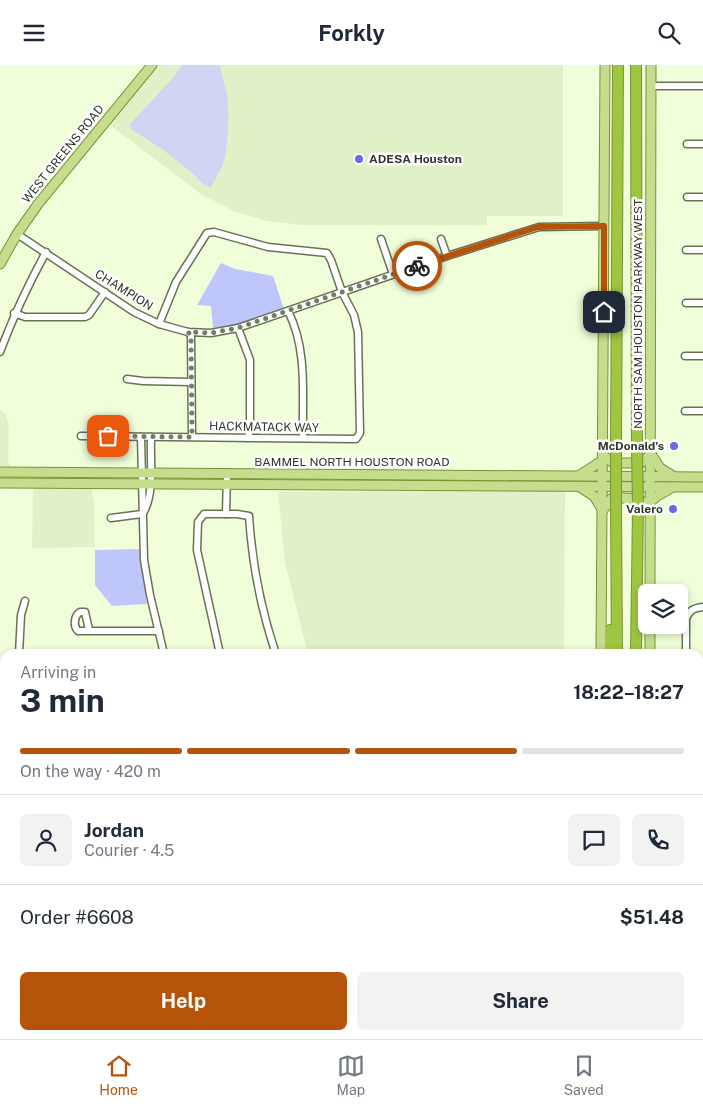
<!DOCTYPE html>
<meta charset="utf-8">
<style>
body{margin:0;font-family:"Public Sans",sans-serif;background:#f2f2f3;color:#1f2937;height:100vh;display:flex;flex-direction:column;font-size:19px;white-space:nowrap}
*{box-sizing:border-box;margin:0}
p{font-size:16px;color:#747a83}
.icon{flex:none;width:28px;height:28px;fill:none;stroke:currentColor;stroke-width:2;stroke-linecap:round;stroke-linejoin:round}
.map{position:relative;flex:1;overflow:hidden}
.drawer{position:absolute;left:0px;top:584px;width:704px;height:391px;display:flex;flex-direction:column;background:#fff;border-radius:15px 15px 0 0;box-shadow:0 2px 8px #0003}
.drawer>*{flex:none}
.tools{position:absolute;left:638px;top:519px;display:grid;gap:10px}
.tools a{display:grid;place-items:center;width:50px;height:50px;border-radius:8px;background:#fff;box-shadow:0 2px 8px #0003;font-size:25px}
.pin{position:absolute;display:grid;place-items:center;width:42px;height:42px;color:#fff;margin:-21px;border-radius:10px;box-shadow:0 2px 8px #0006}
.courier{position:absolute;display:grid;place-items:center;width:50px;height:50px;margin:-25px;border:4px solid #b45309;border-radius:50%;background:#fff;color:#222;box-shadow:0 1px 6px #0007}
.summary em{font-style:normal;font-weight:700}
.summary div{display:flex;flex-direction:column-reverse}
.summary{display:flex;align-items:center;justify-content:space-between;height:85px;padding:0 20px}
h1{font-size:32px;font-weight:700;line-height:38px}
.bar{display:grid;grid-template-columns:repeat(4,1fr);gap:8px 5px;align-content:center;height:60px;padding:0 20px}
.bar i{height:6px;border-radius:4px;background:#e0e1e3}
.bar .selected{background:#b45309}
.bar p{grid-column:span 4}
.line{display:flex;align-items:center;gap:12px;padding:0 20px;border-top:1px solid #e0e1e3}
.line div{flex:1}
.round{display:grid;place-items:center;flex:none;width:52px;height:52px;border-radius:8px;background:#f2f2f3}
.primary-button{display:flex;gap:10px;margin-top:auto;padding:10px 20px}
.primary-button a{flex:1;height:58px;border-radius:8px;background:#b45309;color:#fff;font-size:20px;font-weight:700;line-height:58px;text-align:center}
.primary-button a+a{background:#f2f2f3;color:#1f2937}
header{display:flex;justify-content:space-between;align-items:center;height:65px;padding:0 20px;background:#fff;font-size:22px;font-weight:700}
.tabs{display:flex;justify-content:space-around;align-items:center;height:70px;border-top:1px solid #e0e1e3;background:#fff;font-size:14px;color:#747a83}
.tabs a{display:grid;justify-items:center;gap:2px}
.tabs .selected{color:#b45309}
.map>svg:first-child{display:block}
.built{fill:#e1f1c7}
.green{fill:#bec6fc}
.water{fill:#d0d5f4}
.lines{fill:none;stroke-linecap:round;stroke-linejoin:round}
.minor-casing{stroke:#687354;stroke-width:9}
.major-casing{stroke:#789438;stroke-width:11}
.highway-casing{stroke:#789438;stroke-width:12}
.minor{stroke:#fff;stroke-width:6}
.major{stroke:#c5dd8c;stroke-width:9}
.highway{stroke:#9ec640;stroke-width:10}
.highway-bridge-casing{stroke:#789438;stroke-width:12;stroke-linecap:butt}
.highway-bridge{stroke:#9ec640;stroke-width:10}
.done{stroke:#737c66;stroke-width:5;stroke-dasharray:0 9}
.route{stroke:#b45309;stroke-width:6}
.poi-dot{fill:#696ae4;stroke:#fff;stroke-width:2}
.labels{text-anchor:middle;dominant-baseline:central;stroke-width:5;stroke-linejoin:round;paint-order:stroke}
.street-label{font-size:12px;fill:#303628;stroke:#fff}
.poi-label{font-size:12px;font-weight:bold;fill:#303628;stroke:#fff;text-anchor:end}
</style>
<header><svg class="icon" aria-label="menu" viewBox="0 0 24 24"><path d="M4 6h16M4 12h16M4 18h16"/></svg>Forkly<svg class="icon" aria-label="search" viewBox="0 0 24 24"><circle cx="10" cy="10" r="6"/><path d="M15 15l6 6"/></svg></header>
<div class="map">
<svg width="703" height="974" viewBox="0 0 703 974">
<rect width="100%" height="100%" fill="#f0fed9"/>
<g class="built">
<polygon points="158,0 563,0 563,151 487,151 487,160 302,160 267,156 234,146 201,129 109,59"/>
<polygon points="0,345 6,349 9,361 8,396 11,402 0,401"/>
<polygon points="33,422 92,422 92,431 94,434 95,482 32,483"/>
<polygon points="565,425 564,589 308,589 285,498 278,427"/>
<polygon points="219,970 561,970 561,974 229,974"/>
</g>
<g class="green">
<polygon points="221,198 235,204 273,211 284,244 233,261 213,263 211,241 197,240"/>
<polygon points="139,484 147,539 112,541 95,520 95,485"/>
</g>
<g class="water">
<path d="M182 0H220C222 13 227 25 228 38 229 56 228 78 224 96 221 106 214 114 211 123L202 118 195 110 162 84 131 64 129 60 173 13Z"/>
<polygon points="0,932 5,932 5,970 95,970 98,974 0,974"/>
</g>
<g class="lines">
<defs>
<g id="minor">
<polyline points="651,21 703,21"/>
<polyline points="687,79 703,79"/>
<polyline points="687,132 703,132"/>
<polyline points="17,169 134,247 159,259 188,267 211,268 238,263 447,191 539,162 604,161"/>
<polyline points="381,174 393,209"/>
<polyline points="441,174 447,191"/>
<polyline points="686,185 703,185"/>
<polyline points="686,238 703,238"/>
<path d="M288 246C308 285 302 331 303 373"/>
<polyline points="14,248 25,252 85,252 89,250 105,227"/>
<polyline points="238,263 250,295 250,363 248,373"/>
<polyline points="188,267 191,270 192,372"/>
<path d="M0 287C13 252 28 220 46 187"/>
<polyline points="685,291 703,291"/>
<polyline points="127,314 143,316 191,317"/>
<polyline points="685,346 703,346"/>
<polyline points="81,371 356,374 360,368 358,267 354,250 342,227 331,195 327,188 268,182 214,167 207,168 176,217 159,259"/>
<polyline points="141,372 144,495 150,530 164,589"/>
<path d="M143 448C155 430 150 394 151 372"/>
<polyline points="226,449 227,409"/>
<polyline points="111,453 142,449"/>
<path d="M89 565 85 547H80C74 551 73 561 78 566H159"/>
<polyline points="19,589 21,550 25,536"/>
<path d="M220 589 197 485 198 457 204 449H237L249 451C252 497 261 545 276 589"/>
<path d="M686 589V554C689 545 694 543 703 542"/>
<polyline points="699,598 703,599"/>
<polyline points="0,620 5,620"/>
<polyline points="699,650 703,650"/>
<polyline points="699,705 703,705"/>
<polyline points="699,756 703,756"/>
<polyline points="699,809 703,809"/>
<polyline points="699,867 703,867"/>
</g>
<g id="major">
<polyline points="0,199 17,169 38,139 152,0"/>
<polyline points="603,390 613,398 641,398 651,389 660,403 673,411"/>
<polyline points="0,407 703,412"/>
<polyline points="580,410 603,395"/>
<polyline points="0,418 703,422"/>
<polyline points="580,422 594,431 602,444"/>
<polyline points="650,437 657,431 673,422"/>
<path d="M603 445 612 433C629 433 637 431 650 442"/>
<polyline points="650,528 651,0"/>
<polyline points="601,589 605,0"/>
<polyline points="650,589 650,560"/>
<polyline points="0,910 5,911"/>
<polyline points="0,921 5,922"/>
<polyline points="108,970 108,974"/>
<polyline points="171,970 181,974"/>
<polyline points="199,970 209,974"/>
<polyline points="654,970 654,974"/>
<polyline points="121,974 122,970"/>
<polyline points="600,974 600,970"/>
</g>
<g id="highway">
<polyline points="636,0 637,383"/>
<polyline points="616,384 618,0"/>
<polyline points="616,442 617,589"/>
<polyline points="610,589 610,565"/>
<polyline points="636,589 638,443"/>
<polyline points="619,974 619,970"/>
<polyline points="631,974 631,970"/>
</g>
</defs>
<use href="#minor" class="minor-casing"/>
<use href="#major" class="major-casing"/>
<use href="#highway" class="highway-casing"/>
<use href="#minor" class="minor"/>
<use href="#major" class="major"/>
<use href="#highway" class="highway"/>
<defs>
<g id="highway-bridge">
<polyline points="637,383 638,443"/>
<polyline points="616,442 616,384"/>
</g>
</defs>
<use href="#highway-bridge" class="highway-bridge-casing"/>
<use href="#highway-bridge" class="highway-bridge"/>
</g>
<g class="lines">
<polyline class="done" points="108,371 192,372 191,270 188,267 211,268 238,263 417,201"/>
<polyline class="route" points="417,201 538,162 604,161 604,247"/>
</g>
<g class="poi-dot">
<circle cx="359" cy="94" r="5"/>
<circle cx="674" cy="381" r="5"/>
<circle cx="673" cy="444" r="5"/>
</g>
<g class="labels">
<g class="street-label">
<text transform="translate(63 89) rotate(-51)">WEST GREENS ROAD</text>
<text transform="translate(124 225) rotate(32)">CHAMPION</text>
<text transform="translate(638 249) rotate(-90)">NORTH SAM HOUSTON PARKWAY WEST</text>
<text transform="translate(264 362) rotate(1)">HACKMATACK WAY</text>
<text x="352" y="397">BAMMEL NORTH HOUSTON ROAD</text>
</g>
<g class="poi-label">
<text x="369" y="94" text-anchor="start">ADESA Houston</text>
<text x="664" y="381">McDonald's</text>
<text x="663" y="444">Valero</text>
</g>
</g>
</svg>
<div class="tools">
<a><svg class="icon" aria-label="layers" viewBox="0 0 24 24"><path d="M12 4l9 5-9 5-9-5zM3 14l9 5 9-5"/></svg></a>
</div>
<div class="pin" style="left:108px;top:371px;background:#ea580c"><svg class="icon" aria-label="bag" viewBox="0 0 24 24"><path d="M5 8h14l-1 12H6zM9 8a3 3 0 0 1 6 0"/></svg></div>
<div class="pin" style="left:604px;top:247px;background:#1f2937"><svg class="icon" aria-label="home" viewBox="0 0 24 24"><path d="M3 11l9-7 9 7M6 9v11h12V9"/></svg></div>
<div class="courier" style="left:417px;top:201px"><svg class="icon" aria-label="bike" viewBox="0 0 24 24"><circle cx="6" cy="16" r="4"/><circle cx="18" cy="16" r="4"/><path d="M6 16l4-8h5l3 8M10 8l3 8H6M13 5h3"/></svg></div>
<section class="drawer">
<div class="summary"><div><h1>3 min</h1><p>Arriving in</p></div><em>18:22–18:27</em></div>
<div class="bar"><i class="selected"></i><i class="selected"></i><i class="selected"></i><i></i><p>On the way · 420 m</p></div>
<div class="line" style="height:90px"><a class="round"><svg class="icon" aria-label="person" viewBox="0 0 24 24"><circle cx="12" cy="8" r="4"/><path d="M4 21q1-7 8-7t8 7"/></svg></a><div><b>Jordan</b><p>Courier · 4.5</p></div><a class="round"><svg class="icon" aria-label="chat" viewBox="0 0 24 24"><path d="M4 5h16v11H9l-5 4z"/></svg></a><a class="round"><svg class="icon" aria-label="phone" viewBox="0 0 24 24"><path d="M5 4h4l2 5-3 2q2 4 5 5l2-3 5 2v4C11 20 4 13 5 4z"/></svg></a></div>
<div class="line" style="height:65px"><div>Order #6608</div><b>$51.48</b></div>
<div class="primary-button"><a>Help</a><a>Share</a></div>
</section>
</div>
<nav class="tabs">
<a class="selected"><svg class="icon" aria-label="home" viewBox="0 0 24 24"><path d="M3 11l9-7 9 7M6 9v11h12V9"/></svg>Home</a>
<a><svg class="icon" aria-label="map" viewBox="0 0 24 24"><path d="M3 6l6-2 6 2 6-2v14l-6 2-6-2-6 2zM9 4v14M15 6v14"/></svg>Map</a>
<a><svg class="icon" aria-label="saved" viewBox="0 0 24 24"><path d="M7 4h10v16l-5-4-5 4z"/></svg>Saved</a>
</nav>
